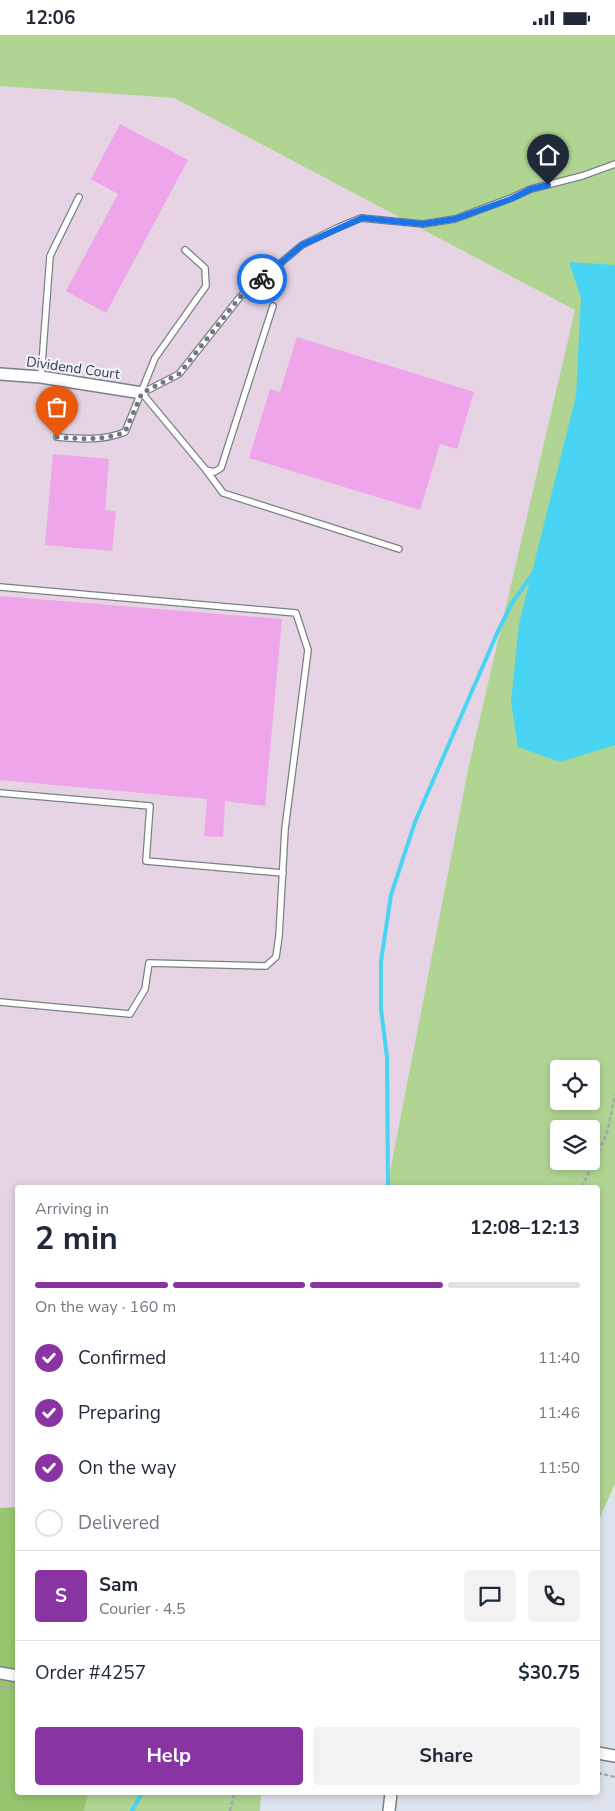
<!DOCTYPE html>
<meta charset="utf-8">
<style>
body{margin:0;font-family:"Nunito Sans",sans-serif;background:#f2f2f3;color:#1f2937;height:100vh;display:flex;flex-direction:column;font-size:19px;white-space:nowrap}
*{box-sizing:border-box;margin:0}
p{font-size:16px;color:#747a83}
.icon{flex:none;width:28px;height:28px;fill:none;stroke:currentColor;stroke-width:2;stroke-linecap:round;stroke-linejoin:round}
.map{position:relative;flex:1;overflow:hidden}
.side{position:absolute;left:15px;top:1150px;width:585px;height:610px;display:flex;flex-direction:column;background:#fff;border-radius:5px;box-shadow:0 2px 8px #0003}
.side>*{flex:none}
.fabs{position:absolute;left:550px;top:1025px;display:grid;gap:10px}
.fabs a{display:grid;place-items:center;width:50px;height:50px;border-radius:5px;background:#fff;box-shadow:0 2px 8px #0003;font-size:25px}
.pin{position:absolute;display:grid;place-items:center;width:42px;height:42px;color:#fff;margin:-51px -21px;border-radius:50% 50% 50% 0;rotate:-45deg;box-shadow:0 0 5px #0007}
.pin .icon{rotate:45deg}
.courier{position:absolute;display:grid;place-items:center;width:50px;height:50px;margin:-25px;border:4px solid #1a73e8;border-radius:50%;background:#fff;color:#222;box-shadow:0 1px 6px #0007}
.summary em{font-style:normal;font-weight:700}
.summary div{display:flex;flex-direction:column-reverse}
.summary{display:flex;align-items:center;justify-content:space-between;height:85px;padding:0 20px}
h1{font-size:32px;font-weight:700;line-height:38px}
.bar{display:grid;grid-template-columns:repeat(4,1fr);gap:8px 5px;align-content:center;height:60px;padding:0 20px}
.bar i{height:6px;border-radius:4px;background:#e0e1e3}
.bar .active{background:#8934a2}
.bar p{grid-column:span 4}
.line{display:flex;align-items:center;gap:12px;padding:0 20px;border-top:1px solid #e0e1e3}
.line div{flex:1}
.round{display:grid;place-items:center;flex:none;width:52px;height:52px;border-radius:5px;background:#f2f2f3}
ol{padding:0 20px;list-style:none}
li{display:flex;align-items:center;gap:15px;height:55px}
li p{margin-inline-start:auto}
li .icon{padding:5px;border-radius:50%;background:#8934a2;color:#fff;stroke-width:4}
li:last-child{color:#747a83}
li i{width:28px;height:28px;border:2px solid #e0e1e3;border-radius:50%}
.action{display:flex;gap:10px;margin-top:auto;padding:10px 20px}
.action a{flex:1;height:58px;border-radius:5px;background:#8934a2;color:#fff;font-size:20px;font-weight:700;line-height:58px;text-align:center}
.action a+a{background:#f2f2f3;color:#1f2937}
.status{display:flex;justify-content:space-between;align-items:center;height:35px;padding:0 25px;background:#fff;direction:ltr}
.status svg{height:14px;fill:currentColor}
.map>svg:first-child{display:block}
.industrial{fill:#e6d3e3}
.green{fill:#b0d592;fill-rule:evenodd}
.forest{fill:#98c670}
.water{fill:#48d4f2}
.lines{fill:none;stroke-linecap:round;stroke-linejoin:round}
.stream{stroke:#48d4f2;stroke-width:4}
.building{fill:#efa5ea}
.lane-casing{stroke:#7b8087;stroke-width:8}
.street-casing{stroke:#7b8087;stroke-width:14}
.path{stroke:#a3a7af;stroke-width:2.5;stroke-dasharray:4 2.5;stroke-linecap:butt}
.lane{stroke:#fff;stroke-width:5.5}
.street{stroke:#fff;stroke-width:11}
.done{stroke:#73767c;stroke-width:5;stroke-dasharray:0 9}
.route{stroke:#1a73e8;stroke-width:6}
.labels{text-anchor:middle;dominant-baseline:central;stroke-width:4.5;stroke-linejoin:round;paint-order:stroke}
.street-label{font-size:14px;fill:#393b3f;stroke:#ecf1fa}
</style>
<div class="status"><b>12:06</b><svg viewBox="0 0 49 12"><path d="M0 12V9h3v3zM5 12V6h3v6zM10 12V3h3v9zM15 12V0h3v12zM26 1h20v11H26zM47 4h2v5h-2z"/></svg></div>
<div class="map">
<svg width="615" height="1776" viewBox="0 0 615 1776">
<rect width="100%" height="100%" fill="#dee4ed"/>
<polygon class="industrial" points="0,51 174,63 575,275 469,730 387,1152 18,1152 17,1472 0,1473"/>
<g class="green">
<path d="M0 0H615V1449L598 1487V1152H387L469 730 575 275 174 63 0 51ZM559 1034H591V1066H559ZM559 1094H591V1126H559Z"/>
<polygon points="89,1758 261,1758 260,1776 84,1776"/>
</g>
<polygon class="forest" points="17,1472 18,1758 89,1758 84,1776 0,1776 0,1473"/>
<polygon class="water" points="569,227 615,230 615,710 560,727 518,712 511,667 519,589 576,361 581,263"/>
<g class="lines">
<g class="stream">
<polyline points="388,1152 387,1022 381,974 381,926 391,860 415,787 499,594 512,568 534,537"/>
<polyline points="132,1776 142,1758"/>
</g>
</g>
<g class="building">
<polygon points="120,89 188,125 106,278 66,256 118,159 91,144"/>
<polygon points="297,302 474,357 457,414 440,409 420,475 249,423 270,354 280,357"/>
<polygon points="53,419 109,424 105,475 116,476 112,516 45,510"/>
<polygon points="0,561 282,584 265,771 225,766 223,802 204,801 207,764 0,745"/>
</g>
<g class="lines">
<defs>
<g id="lane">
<polyline points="41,342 50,221 79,162"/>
<polyline points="142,358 179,339 240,262 302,210 337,193 361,183 423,189 455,184 511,163 531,154 582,141 615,129"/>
<polyline points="142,358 206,435 214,437 221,433 273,271"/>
<path d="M57 402C82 404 102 406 125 397L155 323 206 251 205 233 185 215"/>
<polyline points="206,435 223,458 399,514"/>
<polyline points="0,552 296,578 308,615 285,794 279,901 276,922 266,931 149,928 145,954 130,979 0,967"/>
<polyline points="0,758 150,771 146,826 283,838"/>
</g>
<g id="street">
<polyline points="0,339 41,342 142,358"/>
<polyline points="0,1638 18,1641"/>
<polyline points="598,1718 615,1721"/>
<polyline points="389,1776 391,1758"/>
</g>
</defs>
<use href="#lane" class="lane-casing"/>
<use href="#street" class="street-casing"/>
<g class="path">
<polyline points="582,1152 607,1098 615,1060"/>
<polyline points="0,1652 18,1654"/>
<polyline points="598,1738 615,1742"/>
<polyline points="230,1776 234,1758"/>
</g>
<use href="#lane" class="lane"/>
<use href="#street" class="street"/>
</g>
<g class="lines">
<path class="done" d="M57 402C81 404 102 406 125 397L142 358 179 339 240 262 262 244"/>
<polyline class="route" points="262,244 302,210 362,183 423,189 455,184 511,164 531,154 548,150"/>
</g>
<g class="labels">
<g class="street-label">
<text transform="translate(73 333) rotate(8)">Dividend Court</text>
</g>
</g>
</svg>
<div class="fabs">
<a><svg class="icon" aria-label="locate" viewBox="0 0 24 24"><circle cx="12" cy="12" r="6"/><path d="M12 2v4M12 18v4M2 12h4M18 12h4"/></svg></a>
<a><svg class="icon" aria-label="layers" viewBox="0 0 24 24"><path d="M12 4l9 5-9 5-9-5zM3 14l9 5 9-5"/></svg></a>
</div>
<div class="pin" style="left:57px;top:402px;background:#ea580c"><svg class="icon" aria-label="bag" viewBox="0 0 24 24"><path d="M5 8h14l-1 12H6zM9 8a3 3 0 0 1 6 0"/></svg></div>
<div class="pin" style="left:548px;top:150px;background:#1f2937"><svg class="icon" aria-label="home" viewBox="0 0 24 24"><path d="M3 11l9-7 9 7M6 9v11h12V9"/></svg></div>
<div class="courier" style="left:262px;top:244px"><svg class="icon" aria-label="bike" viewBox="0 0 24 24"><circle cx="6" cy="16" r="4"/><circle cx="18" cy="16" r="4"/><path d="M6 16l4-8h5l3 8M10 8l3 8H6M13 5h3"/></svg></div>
<section class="side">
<div class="summary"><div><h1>2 min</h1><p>Arriving in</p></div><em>12:08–12:13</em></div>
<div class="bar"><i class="active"></i><i class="active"></i><i class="active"></i><i></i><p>On the way · 160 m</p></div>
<ol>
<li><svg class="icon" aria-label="check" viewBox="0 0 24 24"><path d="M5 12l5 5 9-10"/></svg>Confirmed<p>11:40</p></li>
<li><svg class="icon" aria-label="check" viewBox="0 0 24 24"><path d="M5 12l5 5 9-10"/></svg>Preparing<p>11:46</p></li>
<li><svg class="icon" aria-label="check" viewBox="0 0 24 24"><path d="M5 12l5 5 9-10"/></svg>On the way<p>11:50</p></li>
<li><i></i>Delivered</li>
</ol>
<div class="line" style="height:90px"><b class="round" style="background:#8934a2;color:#fff">S</b><div><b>Sam</b><p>Courier · 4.5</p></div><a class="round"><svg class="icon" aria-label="chat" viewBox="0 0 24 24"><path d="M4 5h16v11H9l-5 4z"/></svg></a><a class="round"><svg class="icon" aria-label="phone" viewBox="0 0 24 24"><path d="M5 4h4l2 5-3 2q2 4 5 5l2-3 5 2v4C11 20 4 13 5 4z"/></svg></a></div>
<div class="line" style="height:65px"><div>Order #4257</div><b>$30.75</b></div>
<div class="action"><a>Help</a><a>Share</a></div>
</section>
</div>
